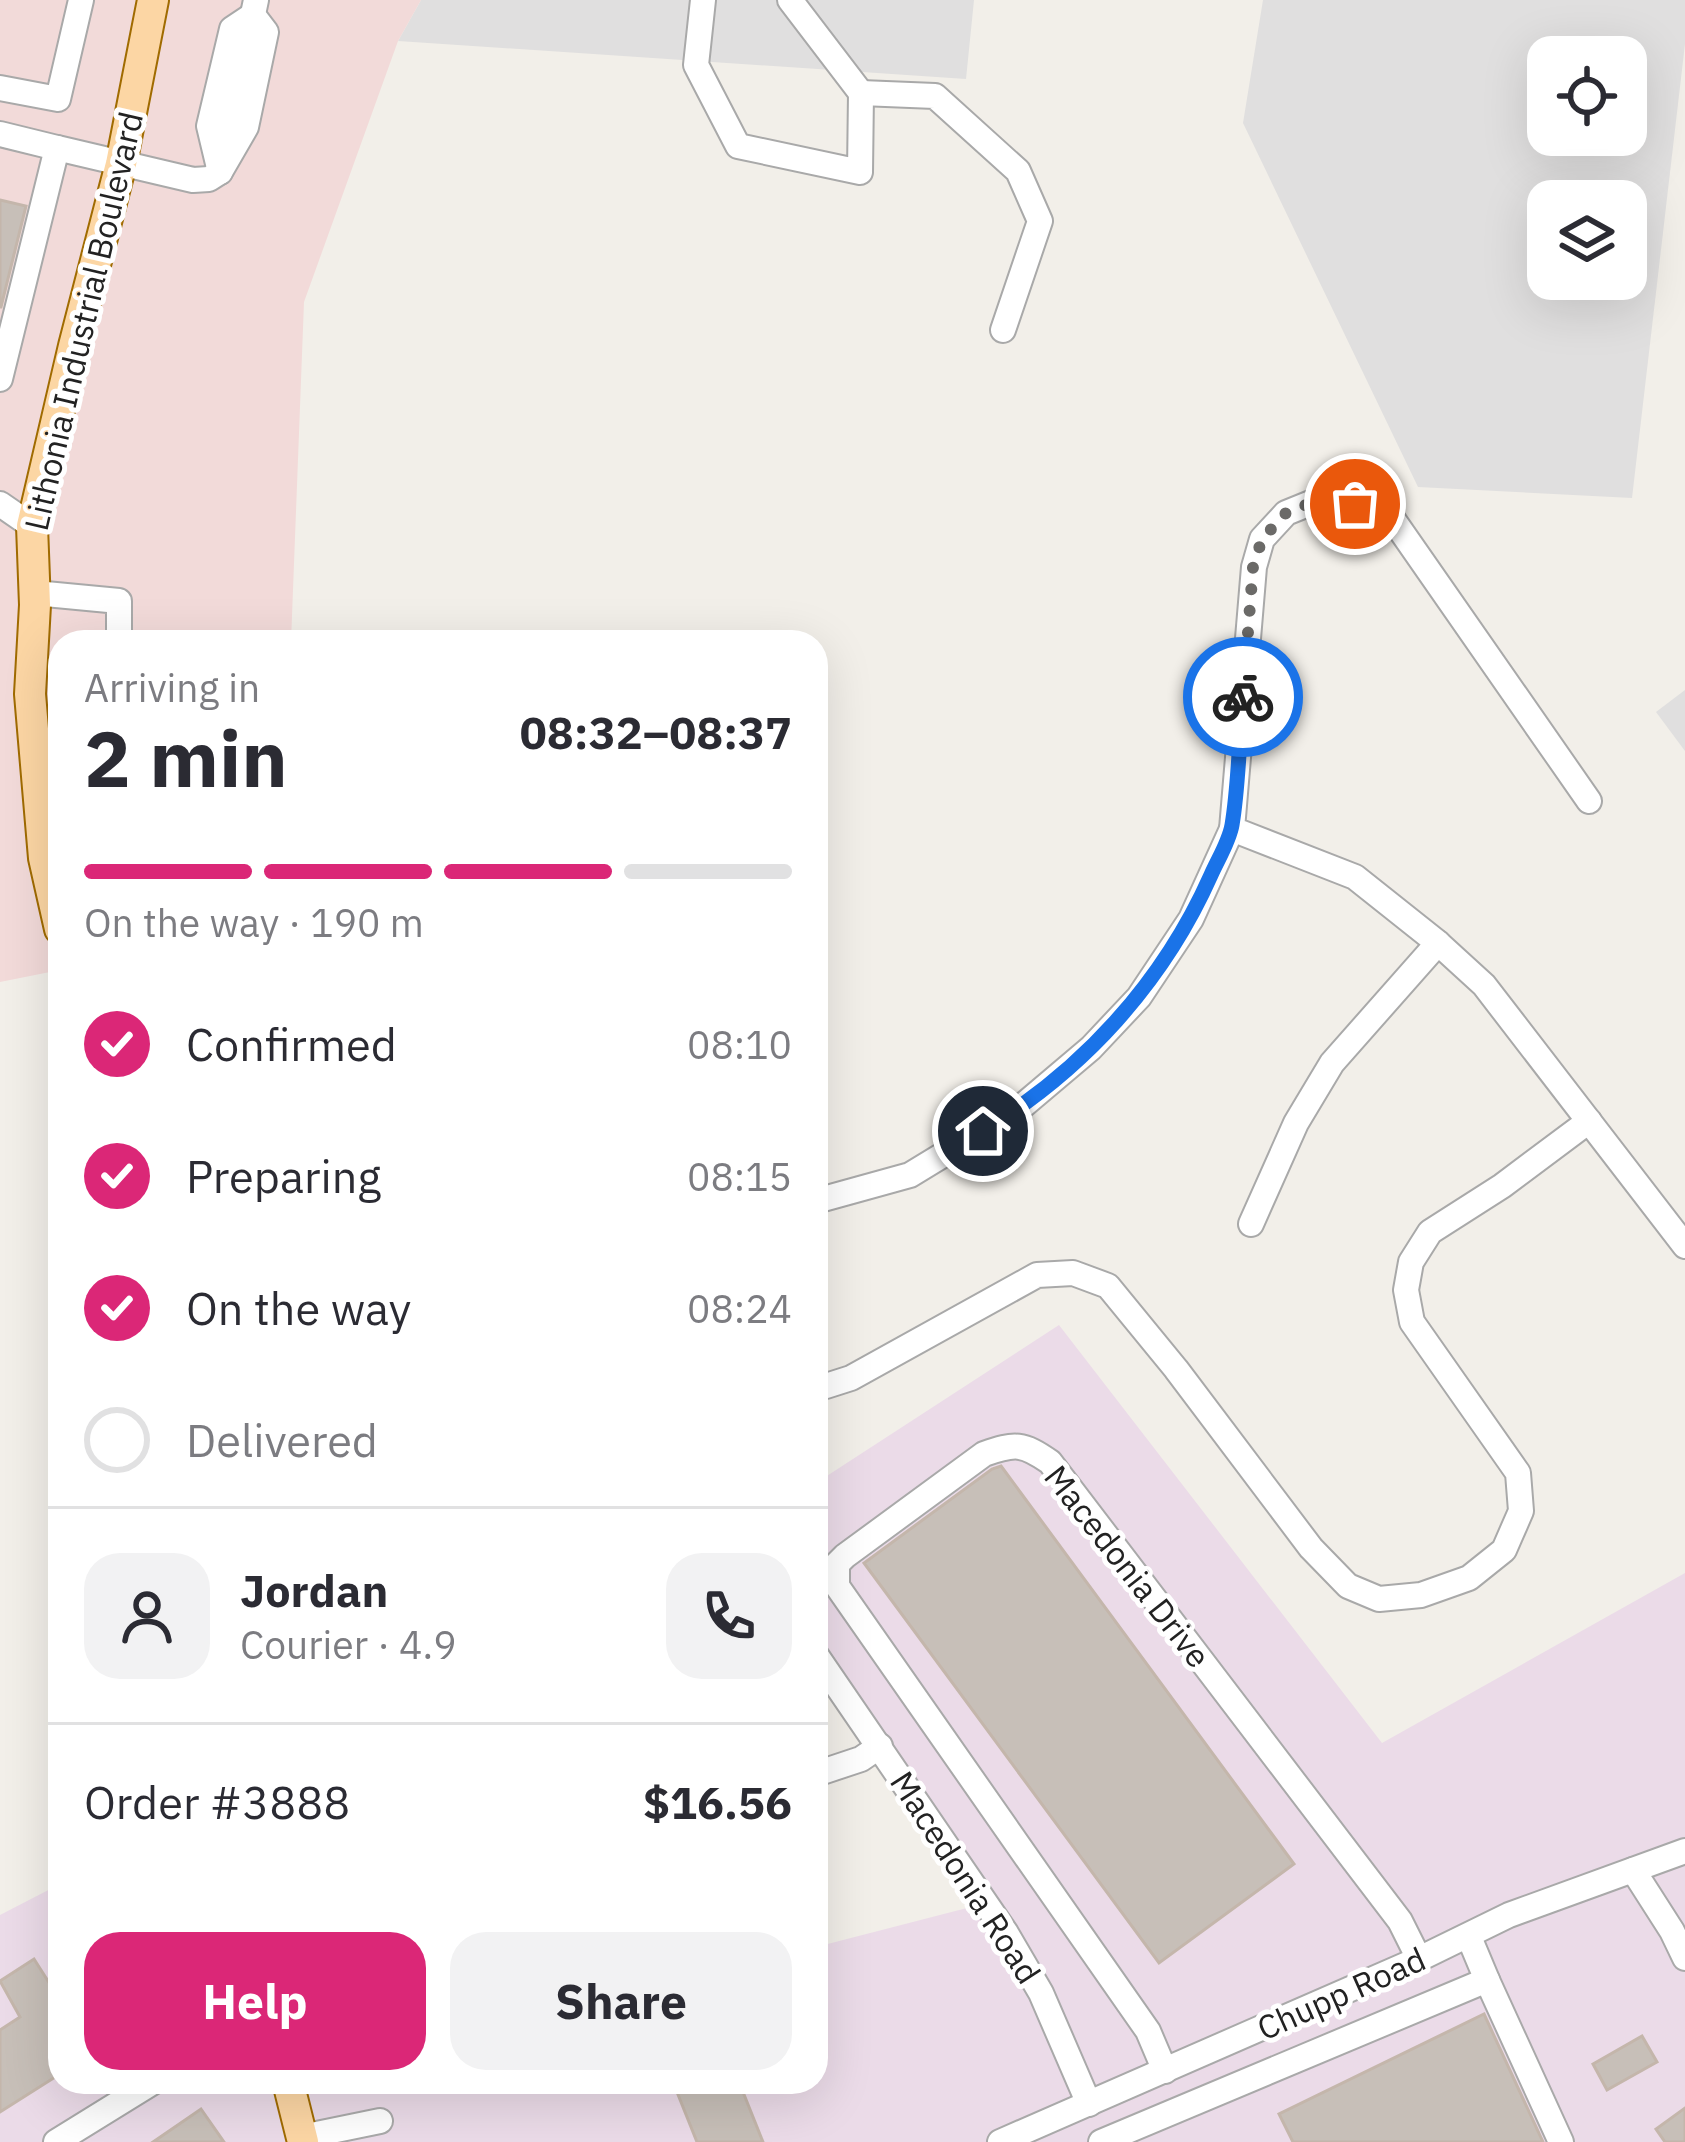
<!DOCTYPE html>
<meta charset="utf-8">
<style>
body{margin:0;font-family:"IBM Plex Sans",sans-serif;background:#f2f2f3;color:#2b2b33;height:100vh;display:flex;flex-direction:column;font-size:45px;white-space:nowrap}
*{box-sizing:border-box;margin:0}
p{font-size:39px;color:#7c7c81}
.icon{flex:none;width:66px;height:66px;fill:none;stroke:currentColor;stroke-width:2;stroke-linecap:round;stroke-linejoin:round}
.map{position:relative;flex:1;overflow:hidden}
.panel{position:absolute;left:48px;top:630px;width:780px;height:1464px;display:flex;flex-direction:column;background:#fff;border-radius:36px;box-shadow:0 12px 48px #0002}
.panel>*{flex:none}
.tools{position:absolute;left:1527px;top:36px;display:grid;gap:24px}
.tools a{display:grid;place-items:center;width:120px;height:120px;border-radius:24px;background:#fff;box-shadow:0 12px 48px #0002;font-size:60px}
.pin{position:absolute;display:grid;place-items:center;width:102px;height:102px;color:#fff;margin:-51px;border:6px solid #fff;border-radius:50%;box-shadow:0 3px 12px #0007}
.courier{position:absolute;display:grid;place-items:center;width:120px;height:120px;margin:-60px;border:9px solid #1a73e8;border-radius:50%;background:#fff;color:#222;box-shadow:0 3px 15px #0007}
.head em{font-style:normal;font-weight:700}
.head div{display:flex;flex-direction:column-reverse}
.head{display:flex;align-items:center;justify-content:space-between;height:204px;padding:0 36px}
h1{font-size:78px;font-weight:700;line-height:90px}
.bar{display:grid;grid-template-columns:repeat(4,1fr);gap:18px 12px;align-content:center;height:144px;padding:0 36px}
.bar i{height:15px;border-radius:9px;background:#e1e1e2}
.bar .on{background:#db2777}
.bar p{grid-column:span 4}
.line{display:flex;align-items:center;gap:30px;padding:0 36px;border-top:3px solid #e1e1e2}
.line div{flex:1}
.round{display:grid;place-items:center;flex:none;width:126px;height:126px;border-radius:36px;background:#f2f2f3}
ol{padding:0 36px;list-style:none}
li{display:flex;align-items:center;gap:36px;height:132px}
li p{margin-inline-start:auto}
li .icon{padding:12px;border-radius:50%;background:#db2777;color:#fff;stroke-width:4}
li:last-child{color:#7c7c81}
li i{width:66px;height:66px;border:6px solid #e1e1e2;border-radius:50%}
.action{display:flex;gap:24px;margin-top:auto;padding:24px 36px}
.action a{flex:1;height:138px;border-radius:36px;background:#db2777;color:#fff;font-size:48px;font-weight:700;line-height:138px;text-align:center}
.action a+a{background:#f2f2f3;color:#2b2b33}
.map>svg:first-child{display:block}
.residential{fill:#e0dfdf;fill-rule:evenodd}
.commercial{fill:#f2dad9}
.industrial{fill:#ebdbe8}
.building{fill:#c7bfb8;stroke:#c4b6ab;stroke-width:3}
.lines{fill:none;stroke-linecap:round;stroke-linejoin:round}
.minor-casing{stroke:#a9a9a9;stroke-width:28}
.major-casing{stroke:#a06b00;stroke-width:34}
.minor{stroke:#fff;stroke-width:24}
.major{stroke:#fcd6a4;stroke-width:30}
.done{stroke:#6b6a68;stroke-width:12;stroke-dasharray:0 21.6}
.route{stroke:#1a73e8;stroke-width:15}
.labels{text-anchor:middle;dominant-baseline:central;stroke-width:10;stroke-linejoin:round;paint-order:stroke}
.street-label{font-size:33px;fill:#222;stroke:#fff}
</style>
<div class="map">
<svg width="1685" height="2142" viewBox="0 0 1685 2142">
<rect width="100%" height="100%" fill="#f2efe9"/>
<g class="residential">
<polygon points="421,0 974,0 966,79 398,41"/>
<path d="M1263 0H1685V44L1632 498 1418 487 1243 123ZM1626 57V135H1548V57ZM1626 201V279H1548V201Z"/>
<polygon points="1685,690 1685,751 1656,712"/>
</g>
<polygon class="commercial" points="0,0 421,0 398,41 304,302 291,642 60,642 60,970 0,982"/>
<polygon class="industrial" points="1059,1325 1382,1743 1685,1573 1685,2142 0,2142 0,1915 60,1884 60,2082 816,2082 816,1947 967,1908 816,1665 816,1483"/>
<g class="building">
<polygon points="0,200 26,206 1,307 0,307"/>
<polygon points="1001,1466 1294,1864 1159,1963 864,1563 992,1469"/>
<polygon points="34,1959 60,2000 60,2074 0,2112 0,2030 20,2017 0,1981"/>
<polygon points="1484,2014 1543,2142 1293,2142 1279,2114"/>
<polygon points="1642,2036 1657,2062 1607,2090 1593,2064"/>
<polygon points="673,2082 739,2082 763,2142 697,2142"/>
<polygon points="1685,2108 1685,2142 1665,2142 1656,2129"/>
<polygon points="201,2109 224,2142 153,2142"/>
</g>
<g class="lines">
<defs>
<g id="minor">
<polyline points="703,0 696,65 738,146 860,172 861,93 790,0"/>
<polygon points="253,15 266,32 246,127 220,172 209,126 232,29"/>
<polyline points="0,88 58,99 81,0"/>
<polyline points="861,93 935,96 1018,171 1040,221 1003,330"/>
<polyline points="0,134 57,148"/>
<polyline points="0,379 57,148 193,180 209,179 220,172 256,0"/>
<polyline points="0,504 32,526"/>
<polyline points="35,593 119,601 119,642"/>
<polyline points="35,749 60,747"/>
<polyline points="1589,801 1392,518 1355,504 1318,500 1286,513 1262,539 1254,567 1232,829 1355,877 1438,943 1484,985 1685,1246"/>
<polyline points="816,1201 910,1175 1020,1108 1091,1048 1139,997 1191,919 1232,829"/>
<polyline points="1251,1224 1296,1123 1332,1063 1438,943"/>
<polyline points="816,1384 826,1386 851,1378 1037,1275 1073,1273 1108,1286 1176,1369 1311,1548 1348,1586 1379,1599 1421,1595 1469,1578 1504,1550 1521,1511 1518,1473 1412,1322 1406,1290 1411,1262 1430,1232 1502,1186 1589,1121"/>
<polyline points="816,1655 1006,1933 1041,1993 1089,2104"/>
<polyline points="816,1774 861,1759 880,1746"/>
<polyline points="1633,1870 1672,1931 1685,1958"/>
<polyline points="1487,1980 1561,2142"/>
<path d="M1165 2071 1148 2031 837 1586V1564L845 1556 984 1454C1015 1443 1023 1443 1050 1462L1400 1921 1419 1959"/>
<polyline points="302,2137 380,2121"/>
<polyline points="56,2142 153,2082"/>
<polyline points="1000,2142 1419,1959 1509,1915 1685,1851"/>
<polyline points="1101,2142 1487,1980 1469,1937"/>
</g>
<g id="major">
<polyline points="60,929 44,858 30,694 35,605 32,526 74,346 121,164 153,0"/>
<polyline points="288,2082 303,2142"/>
</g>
</defs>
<use href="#minor" class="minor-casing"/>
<use href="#major" class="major-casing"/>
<use href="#minor" class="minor"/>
<use href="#major" class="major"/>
</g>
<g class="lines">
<polyline class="done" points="1243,697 1253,567 1262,539 1286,513 1318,500 1355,504"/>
<path class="route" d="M983 1131C1083 1070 1163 983 1211 875 1218 859 1229 842 1232 825 1239 783 1239 739 1243 697"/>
</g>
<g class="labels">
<g class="street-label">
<text transform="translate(83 321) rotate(-77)">Lithonia Industrial Boulevard</text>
<text transform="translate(1128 1566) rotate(52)">Macedonia Drive</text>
<text transform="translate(966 1877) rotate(57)">Macedonia Road</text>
<text transform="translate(1341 1993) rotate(-24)">Chupp Road</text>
</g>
</g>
</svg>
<div class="tools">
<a><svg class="icon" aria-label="locate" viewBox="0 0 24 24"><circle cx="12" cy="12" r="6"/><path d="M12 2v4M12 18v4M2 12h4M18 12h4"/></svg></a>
<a><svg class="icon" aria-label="layers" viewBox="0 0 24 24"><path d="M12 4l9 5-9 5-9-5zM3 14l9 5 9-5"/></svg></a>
</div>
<div class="pin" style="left:1355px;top:504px;background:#ea580c"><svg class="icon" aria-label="bag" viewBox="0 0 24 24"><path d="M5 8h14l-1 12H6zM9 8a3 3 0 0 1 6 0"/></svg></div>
<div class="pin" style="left:983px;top:1131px;background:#1f2937"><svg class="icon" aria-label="home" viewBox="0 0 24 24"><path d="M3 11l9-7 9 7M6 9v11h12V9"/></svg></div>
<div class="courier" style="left:1243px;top:697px"><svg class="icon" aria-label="bike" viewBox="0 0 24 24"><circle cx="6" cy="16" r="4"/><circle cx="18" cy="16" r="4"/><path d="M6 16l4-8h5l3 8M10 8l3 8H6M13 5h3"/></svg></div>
<section class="panel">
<div class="head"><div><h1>2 min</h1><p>Arriving in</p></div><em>08:32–08:37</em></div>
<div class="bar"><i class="on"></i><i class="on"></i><i class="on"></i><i></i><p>On the way · 190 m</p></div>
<ol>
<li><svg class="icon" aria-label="check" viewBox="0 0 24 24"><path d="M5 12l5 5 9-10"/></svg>Confirmed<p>08:10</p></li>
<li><svg class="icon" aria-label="check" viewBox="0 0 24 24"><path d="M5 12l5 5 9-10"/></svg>Preparing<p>08:15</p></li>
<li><svg class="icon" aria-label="check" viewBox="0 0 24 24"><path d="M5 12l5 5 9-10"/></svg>On the way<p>08:24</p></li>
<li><i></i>Delivered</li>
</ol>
<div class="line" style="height:216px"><a class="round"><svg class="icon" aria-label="person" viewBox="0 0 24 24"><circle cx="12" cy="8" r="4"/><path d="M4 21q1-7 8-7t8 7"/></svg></a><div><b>Jordan</b><p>Courier · 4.9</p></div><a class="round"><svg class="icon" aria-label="phone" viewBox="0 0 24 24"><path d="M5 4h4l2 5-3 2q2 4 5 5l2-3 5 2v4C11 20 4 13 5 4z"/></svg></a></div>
<div class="line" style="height:156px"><div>Order #3888</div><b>$16.56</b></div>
<div class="action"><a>Help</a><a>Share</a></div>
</section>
</div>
